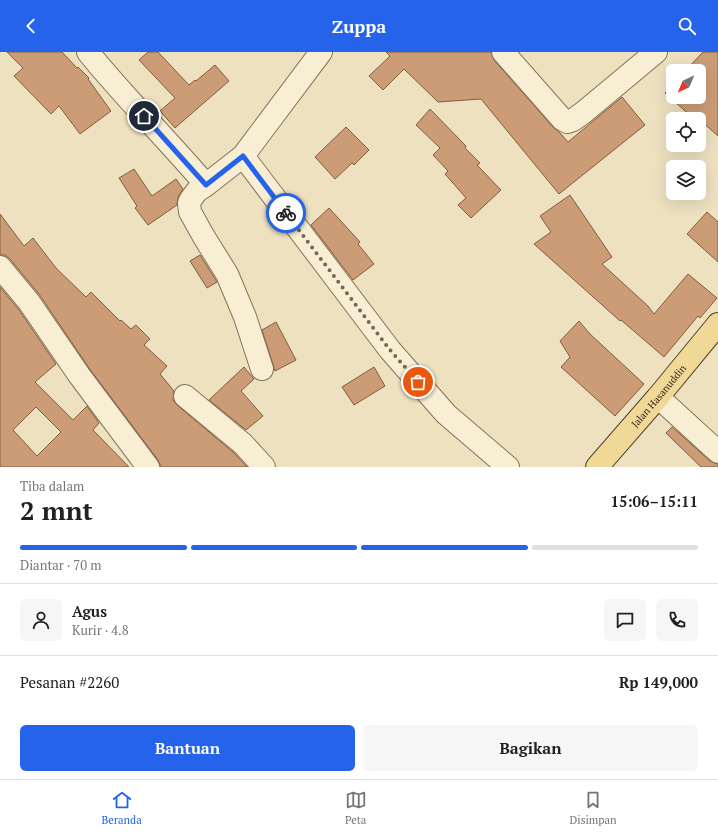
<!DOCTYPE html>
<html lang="id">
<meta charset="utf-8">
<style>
body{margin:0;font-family:"PT Serif",serif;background:#f6f6f6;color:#202124;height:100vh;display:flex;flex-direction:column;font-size:15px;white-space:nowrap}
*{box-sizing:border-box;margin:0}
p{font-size:13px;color:#757577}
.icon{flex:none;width:22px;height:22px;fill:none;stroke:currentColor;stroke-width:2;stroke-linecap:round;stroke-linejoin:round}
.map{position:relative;height:415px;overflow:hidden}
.details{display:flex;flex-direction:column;background:#fff;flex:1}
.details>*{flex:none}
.needle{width:26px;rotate:224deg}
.tools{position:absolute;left:666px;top:12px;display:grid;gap:8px}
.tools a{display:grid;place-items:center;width:40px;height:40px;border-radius:6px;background:#fff;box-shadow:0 4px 16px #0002;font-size:20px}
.pin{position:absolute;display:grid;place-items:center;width:34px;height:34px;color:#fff;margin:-17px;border:2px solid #fff;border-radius:50%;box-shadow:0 1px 4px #0007}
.courier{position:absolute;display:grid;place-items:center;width:40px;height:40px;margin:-20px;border:3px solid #2563eb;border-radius:50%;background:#fff;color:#222;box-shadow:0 1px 5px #0007}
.head em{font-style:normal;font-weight:700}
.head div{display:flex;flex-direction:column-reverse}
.head{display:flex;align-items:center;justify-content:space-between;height:68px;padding:0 20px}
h1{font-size:26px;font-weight:700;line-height:30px}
.bar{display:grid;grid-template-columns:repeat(4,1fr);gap:6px 4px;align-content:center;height:48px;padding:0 20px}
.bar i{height:5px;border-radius:3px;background:#e0e0e0}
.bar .current{background:#2563eb}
.bar p{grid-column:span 4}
.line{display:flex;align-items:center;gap:10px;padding:0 20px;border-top:1px solid #e0e0e0}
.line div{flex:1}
.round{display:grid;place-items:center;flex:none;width:42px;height:42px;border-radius:6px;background:#f6f6f6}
.button{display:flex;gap:8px;margin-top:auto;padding:8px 20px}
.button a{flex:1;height:46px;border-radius:6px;background:#2563eb;color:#fff;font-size:16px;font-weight:700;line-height:46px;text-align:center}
.button a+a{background:#f6f6f6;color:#202124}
header{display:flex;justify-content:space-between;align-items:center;height:52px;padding:0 20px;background:#2563eb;color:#fff;font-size:18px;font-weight:700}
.tab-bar{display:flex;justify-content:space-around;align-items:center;height:56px;border-top:1px solid #e0e0e0;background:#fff;font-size:11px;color:#757577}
.tab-bar a{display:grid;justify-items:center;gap:2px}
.tab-bar .current{color:#2563eb}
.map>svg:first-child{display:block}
.building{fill:#cb9c76;stroke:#845c3e;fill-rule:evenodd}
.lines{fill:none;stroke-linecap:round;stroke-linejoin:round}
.minor-casing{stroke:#857258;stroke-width:24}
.major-casing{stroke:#53402d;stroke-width:24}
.minor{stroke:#f8eed3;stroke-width:22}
.major{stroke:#f0d897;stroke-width:22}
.done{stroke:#756955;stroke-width:4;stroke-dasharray:0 7.2}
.route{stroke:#2563eb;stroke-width:5}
.labels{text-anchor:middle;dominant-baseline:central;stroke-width:4;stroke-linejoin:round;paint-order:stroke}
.street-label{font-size:10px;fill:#35291c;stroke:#f5ebcf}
</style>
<header><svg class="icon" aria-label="back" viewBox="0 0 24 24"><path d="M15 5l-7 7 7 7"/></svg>Zuppa<svg class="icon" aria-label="search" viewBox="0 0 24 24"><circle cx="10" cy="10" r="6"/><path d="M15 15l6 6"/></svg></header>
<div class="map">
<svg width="718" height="415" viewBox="0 0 718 415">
<rect width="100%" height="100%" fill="#ede1c0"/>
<g class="building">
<polygon points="7,0 62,0 77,16 78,15 89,26 88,27 111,59 80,82 59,54 51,62 14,24 23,16"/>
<polygon points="148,0 158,0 189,33 195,28 196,29 215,13 229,29 175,76 160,59 175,46 139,8"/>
<polygon points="386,0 491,0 494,8 553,75 560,81 568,90 622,45 645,73 559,142 481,47 438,50 404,17 383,38 369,24 390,4"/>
<polygon points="703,0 718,0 718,84 699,67 694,67 665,41 673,32 673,45 699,45 699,19 685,19"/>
<polygon points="430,57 466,94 465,96 480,111 477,113 501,138 471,166 458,153 466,146 445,122 448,119 433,103 440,96 416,73"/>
<polygon points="346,75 369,98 354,113 352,111 335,127 315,105"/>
<polygon points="134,117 152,144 176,127 183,137 178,145 177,153 148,173 135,156 137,154 119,126"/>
<polygon points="570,143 612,205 602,212 648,254 654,262 688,222 717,246 700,266 698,264 664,305 621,268 620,269 534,192 551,180 540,164"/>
<polygon points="329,156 360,190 358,192 374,212 353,228 311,173"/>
<polygon points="707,160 718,170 718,210 687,182"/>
<polygon points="0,162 24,194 33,186 56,216 86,245 91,240 120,269 121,268 131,277 136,273 150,287 144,293 167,314 160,322 174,339 173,348 177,353 234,401 247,415 161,415 158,408 89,316 39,242 10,207 5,203 0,203"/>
<polygon points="200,203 217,230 207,236 190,209"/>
<path d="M0 235 19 258 56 312 35 330 73 368 87 354 99 371 93 378 129 415H0ZM36 355 61 380 37 404 13 378Z"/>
<polygon points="579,269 590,282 644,332 615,364 561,315 570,305 560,289"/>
<polygon points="276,270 296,308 275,319 262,278"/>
<polygon points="244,315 254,327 241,339 263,364 246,378 209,348"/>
<polygon points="374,315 385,334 354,353 342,335"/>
<polygon points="672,375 710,409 718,412 718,415 701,415 666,381"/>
</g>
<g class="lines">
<defs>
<g id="minor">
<path d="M88 0C125 46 168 88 206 133L243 104 321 0"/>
<polyline points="503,0 562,67 567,70 573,68 584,60 656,0"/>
<polyline points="243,104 390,298 446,362 508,415"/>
<polyline points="206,133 197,139 191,147 189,151 190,160 204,185 227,222 245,265 262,317"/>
<polyline points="0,215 29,250 79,323 148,415"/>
<polyline points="185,344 243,392 264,415"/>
<polyline points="658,345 718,400"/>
</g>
<g id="major">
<path id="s1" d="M597 415 658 345 718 272"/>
</g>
</defs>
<use href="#minor" class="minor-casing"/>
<use href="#major" class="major-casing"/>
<use href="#minor" class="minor"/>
<use href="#major" class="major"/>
</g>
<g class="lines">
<polyline class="done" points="286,161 390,298 418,330"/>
<polyline class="route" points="144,64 206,133 243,104 286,161"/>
</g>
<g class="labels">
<g class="street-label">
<text stroke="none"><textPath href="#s1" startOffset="94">Jalan Hasanuddin</textPath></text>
</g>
</g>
</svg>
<div class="tools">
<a><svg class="needle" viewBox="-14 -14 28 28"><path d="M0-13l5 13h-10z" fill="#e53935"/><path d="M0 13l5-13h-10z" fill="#757577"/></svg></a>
<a><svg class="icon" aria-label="locate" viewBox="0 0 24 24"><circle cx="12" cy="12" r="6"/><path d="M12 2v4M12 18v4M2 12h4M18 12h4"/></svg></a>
<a><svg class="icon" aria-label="layers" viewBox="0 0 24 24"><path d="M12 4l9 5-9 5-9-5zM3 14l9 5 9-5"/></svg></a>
</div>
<div class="pin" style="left:418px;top:330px;background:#ea580c"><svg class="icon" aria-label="bag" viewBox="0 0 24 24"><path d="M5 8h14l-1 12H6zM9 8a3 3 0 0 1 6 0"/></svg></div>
<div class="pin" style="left:144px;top:64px;background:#1f2937"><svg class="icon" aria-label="home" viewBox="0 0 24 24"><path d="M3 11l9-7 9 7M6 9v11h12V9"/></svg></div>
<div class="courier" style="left:286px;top:161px"><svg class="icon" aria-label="bike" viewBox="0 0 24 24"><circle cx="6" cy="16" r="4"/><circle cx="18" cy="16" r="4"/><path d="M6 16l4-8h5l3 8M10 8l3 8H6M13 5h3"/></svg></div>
</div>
<section class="details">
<div class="head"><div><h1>2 mnt</h1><p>Tiba dalam</p></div><em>15:06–15:11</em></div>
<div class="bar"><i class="current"></i><i class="current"></i><i class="current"></i><i></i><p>Diantar · 70 m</p></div>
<div class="line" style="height:72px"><a class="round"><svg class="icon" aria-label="person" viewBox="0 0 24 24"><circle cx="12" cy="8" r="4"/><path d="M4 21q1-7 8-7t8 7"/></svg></a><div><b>Agus</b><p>Kurir · 4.8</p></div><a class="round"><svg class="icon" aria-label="chat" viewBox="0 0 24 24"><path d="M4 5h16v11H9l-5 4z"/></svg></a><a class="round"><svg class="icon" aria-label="phone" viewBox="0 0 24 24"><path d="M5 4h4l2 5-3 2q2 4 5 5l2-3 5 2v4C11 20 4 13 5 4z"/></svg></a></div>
<div class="line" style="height:52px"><div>Pesanan #2260</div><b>Rp 149,000</b></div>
<div class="button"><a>Bantuan</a><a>Bagikan</a></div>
</section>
<nav class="tab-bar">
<a class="current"><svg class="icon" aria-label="home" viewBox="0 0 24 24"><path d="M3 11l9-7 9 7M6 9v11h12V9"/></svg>Beranda</a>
<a><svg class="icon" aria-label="map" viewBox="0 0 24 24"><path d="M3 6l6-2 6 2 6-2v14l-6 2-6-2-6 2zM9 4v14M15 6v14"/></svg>Peta</a>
<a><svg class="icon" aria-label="saved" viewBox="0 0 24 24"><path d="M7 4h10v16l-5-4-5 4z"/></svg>Disimpan</a>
</nav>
